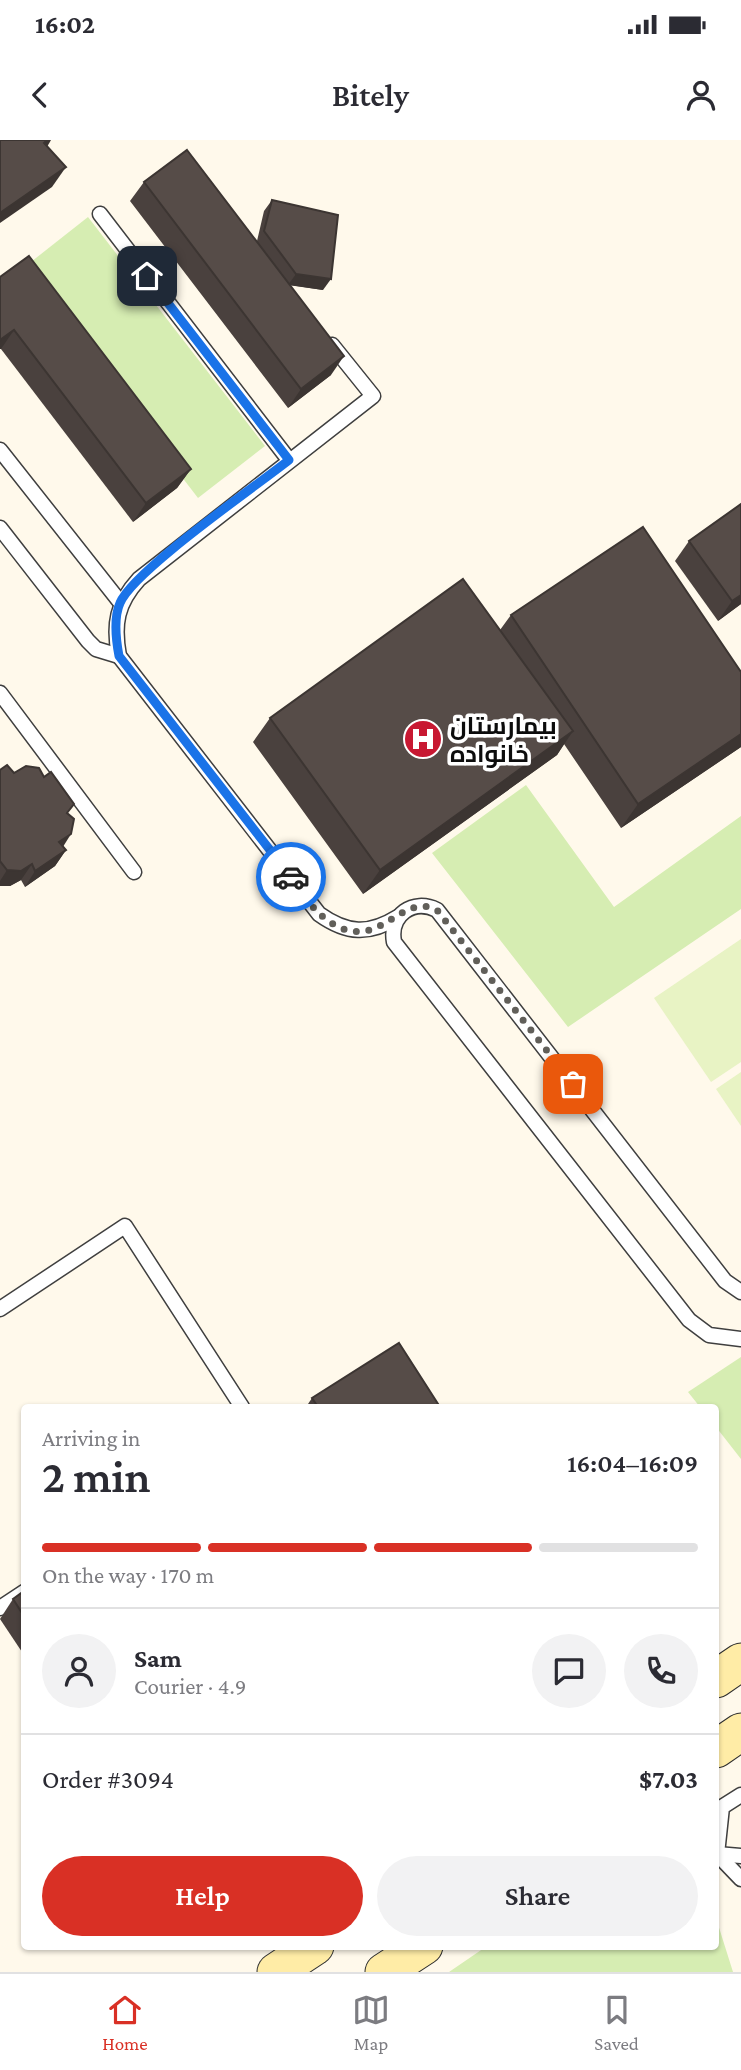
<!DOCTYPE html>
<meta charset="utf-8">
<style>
body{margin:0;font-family:"Crimson Pro",Cairo,serif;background:#f2f2f3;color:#2b2b33;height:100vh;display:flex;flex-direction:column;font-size:26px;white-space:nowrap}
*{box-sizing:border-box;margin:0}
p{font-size:23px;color:#7c7c81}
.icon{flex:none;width:38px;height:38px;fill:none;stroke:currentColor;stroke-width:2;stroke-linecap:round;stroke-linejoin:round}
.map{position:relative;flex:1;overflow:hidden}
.details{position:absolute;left:21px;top:1264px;width:698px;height:546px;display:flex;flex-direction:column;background:#fff;border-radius:7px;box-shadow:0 2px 5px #0004}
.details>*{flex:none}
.pin{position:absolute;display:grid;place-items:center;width:60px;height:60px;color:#fff;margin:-30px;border-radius:14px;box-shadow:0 4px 10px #0006}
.courier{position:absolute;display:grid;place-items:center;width:70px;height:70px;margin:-35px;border:5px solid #1a73e8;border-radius:50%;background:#fff;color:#222;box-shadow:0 2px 9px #0007}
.headline em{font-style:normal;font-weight:600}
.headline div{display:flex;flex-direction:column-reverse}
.headline{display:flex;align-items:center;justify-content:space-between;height:119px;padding:0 21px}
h1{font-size:46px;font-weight:600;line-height:52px}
.bar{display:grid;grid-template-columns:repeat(4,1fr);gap:10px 7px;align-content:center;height:84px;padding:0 21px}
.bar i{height:9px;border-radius:5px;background:#e1e1e2}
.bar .selected{background:#d93025}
.bar p{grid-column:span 4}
.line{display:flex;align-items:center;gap:18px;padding:0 21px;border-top:2px solid #e1e1e2}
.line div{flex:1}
.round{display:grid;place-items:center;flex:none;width:74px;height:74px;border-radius:37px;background:#f2f2f3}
.primary-button{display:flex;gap:14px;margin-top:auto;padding:14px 21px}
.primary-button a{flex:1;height:80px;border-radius:42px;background:#d93025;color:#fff;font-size:28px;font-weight:600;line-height:80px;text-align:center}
.primary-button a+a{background:#f2f2f3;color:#2b2b33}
.status{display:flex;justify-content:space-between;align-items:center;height:49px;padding:0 35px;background:#fff;direction:ltr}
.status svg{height:19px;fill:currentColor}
header{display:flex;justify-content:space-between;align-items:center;height:91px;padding:0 21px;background:#fff;font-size:32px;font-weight:600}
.tab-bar{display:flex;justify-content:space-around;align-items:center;height:98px;border-top:2px solid #e1e1e2;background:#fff;font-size:19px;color:#7c7c81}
.tab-bar a{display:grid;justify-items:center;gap:4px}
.tab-bar .selected{color:#d93025}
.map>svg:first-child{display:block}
.green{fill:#d6edb2}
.pitch{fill:#e8f3c4}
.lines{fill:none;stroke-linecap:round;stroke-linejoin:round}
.service-casing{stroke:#3f3f3f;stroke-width:17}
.secondary-casing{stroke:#2e2e2e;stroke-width:39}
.service{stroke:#fff;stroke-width:14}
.secondary{stroke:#ffeca6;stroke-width:37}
.wall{fill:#4a413e}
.shaded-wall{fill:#3c3532}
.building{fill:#564c48;stroke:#3c3532;stroke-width:2}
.done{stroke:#615f5a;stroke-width:7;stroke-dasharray:0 12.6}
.route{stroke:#1a73e8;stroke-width:9}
.labels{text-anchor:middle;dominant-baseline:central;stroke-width:7;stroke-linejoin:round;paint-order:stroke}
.poi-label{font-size:24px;font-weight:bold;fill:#0c0c0c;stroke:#fff;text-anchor:start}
</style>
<div class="status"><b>16:02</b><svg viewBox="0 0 49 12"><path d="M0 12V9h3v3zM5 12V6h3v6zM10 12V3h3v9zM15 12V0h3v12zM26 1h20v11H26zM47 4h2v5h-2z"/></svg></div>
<header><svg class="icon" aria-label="back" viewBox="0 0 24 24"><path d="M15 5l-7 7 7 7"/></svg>Bitely<svg class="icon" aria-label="person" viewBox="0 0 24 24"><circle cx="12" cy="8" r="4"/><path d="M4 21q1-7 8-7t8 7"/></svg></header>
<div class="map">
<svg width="741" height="1832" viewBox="0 0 741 1832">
<rect width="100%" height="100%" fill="#fff9eb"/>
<g class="green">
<polygon points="88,77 265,306 198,358 22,129"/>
<polygon points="526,645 614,767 741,676 741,769 568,887 432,713"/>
<polygon points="741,1217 741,1319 716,1287 716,1267 700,1267 688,1252"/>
<polygon points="716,1778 733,1832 449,1832 487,1806 716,1806"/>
</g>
<g class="pitch">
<polygon points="741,799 741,922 711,942 654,858"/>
<polygon points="741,932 741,986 716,949"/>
</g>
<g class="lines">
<defs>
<g id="service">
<polyline points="100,74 289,320"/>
<path d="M332 205 373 256 139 439C117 463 113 484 119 516L319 774C347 794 369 795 398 777"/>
<polyline points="0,310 120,462"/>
<polyline points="0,388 88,501 96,509 119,516"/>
<polyline points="0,553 134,732"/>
<path d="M741 1152 725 1141 437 770C413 758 389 775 394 802L689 1180 709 1195 741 1199"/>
<polyline points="0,1169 125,1086 242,1267"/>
<polyline points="0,1468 24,1452"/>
<polyline points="716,1713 741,1739"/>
<polyline points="717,1714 722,1667 741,1655"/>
<polyline points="717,1714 741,1716"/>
</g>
<g id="secondary">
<polyline points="716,1539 741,1522"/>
<polyline points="716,1609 741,1592"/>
<polyline points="276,1832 315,1806"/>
<polyline points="384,1832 424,1806"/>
</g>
</defs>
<use href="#service" class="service-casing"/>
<use href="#secondary" class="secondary-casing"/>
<use href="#service" class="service"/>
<use href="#secondary" class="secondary"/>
</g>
<g class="wall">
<polygon points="144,42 257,101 264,71 272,60 323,150 290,145 331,235 288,268 130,61"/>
<polygon points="0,137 191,329 177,348 133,382 1,209"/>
<polygon points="741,364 741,464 718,481 675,421 689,401"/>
<polygon points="511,475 741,532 741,607 621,688 564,604 557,615 363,754 253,602 270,578 500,490"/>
<polygon points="0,630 44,637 74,664 67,673 63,707 66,710 55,726 25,747 21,740 10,746 0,746"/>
<polygon points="312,1258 440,1267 306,1267"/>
<polygon points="24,1451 24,1515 0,1479 13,1459"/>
</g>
<g class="shaded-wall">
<polygon points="47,0 51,0 47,7 44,3"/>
<polygon points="66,27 52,47 0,83 0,73"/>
<polygon points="296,134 331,139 323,150 288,145"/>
<polygon points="14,190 1,209 0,209 0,200"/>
<polygon points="344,216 331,235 288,268 301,249"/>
<polygon points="191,329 177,348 133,382 146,363"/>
<polygon points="741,455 741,464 718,481 732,461"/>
<polygon points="573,591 557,615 363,754 380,730"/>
<polygon points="741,594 741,607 621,688 638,664"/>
<polygon points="71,694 61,710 59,702"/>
<polygon points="66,710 55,726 25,747 35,731"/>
<polygon points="32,724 21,740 10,746 0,746 0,741 7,730"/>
</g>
<g class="building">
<polygon points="0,0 47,0 44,3 66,27 0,73"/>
<polygon points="187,10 344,216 301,249 144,42"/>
<polygon points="272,60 338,75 331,139 296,134 264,91"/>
<polygon points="29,116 191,329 146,363 14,190 0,200 0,137"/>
<polygon points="741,364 741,455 732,461 689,401"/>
<polygon points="643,387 741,532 741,594 638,664 511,475"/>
<polygon points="463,439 573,591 380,730 270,578"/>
<polygon points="7,625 14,633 26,626 39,628 44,637 51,632 74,664 67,673 74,679 71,694 59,702 66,710 35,731 32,724 21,731 7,730 0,721 0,630"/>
<polygon points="399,1203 440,1267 318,1267 312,1258"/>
<polygon points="24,1451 24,1476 13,1459"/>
</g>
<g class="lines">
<path class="done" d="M291 737C301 750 310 766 322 776 378 822 397 750 437 770L573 944"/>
<path class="route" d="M147 136 289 320C255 347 133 431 120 463 113 479 116 500 119 516L291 737"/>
</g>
<defs>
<symbol id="hospital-disc" viewBox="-11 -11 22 22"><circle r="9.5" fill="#c81832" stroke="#fff"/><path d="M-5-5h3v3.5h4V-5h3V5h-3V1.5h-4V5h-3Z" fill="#fff"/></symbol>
</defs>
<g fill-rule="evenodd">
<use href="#hospital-disc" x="401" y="577" width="44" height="44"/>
</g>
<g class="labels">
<g class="poi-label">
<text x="450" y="585">بیمارستان<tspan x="450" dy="28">خانواده</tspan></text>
</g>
</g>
</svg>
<div class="pin" style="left:573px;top:944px;background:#ea580c"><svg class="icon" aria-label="bag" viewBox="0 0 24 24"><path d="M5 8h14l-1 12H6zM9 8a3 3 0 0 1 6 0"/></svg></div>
<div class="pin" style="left:147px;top:136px;background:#1f2937"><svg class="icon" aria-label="home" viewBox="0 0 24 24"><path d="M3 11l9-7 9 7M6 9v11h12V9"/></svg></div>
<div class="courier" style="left:291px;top:737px"><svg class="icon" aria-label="car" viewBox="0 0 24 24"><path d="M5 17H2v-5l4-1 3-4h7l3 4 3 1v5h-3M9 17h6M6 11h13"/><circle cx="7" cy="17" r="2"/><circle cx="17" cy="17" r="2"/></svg></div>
<section class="details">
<div class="headline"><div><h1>2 min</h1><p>Arriving in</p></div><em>16:04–16:09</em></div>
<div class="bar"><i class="selected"></i><i class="selected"></i><i class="selected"></i><i></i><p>On the way · 170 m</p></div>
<div class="line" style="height:126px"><a class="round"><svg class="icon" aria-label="person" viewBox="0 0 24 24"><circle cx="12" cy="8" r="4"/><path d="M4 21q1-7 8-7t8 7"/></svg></a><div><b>Sam</b><p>Courier · 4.9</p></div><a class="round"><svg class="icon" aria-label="chat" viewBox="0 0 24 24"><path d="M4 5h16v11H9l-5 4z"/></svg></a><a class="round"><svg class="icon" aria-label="phone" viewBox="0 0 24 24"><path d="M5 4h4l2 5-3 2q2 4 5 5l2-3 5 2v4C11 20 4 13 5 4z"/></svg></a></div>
<div class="line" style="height:91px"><div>Order #3094</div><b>$7.03</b></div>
<div class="primary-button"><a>Help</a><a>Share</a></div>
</section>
</div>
<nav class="tab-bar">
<a class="selected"><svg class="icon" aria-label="home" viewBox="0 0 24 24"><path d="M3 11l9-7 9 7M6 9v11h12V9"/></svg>Home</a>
<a><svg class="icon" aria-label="map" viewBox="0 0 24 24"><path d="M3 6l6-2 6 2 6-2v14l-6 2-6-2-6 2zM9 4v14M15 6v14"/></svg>Map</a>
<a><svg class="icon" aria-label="saved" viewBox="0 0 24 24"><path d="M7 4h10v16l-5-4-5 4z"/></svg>Saved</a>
</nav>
